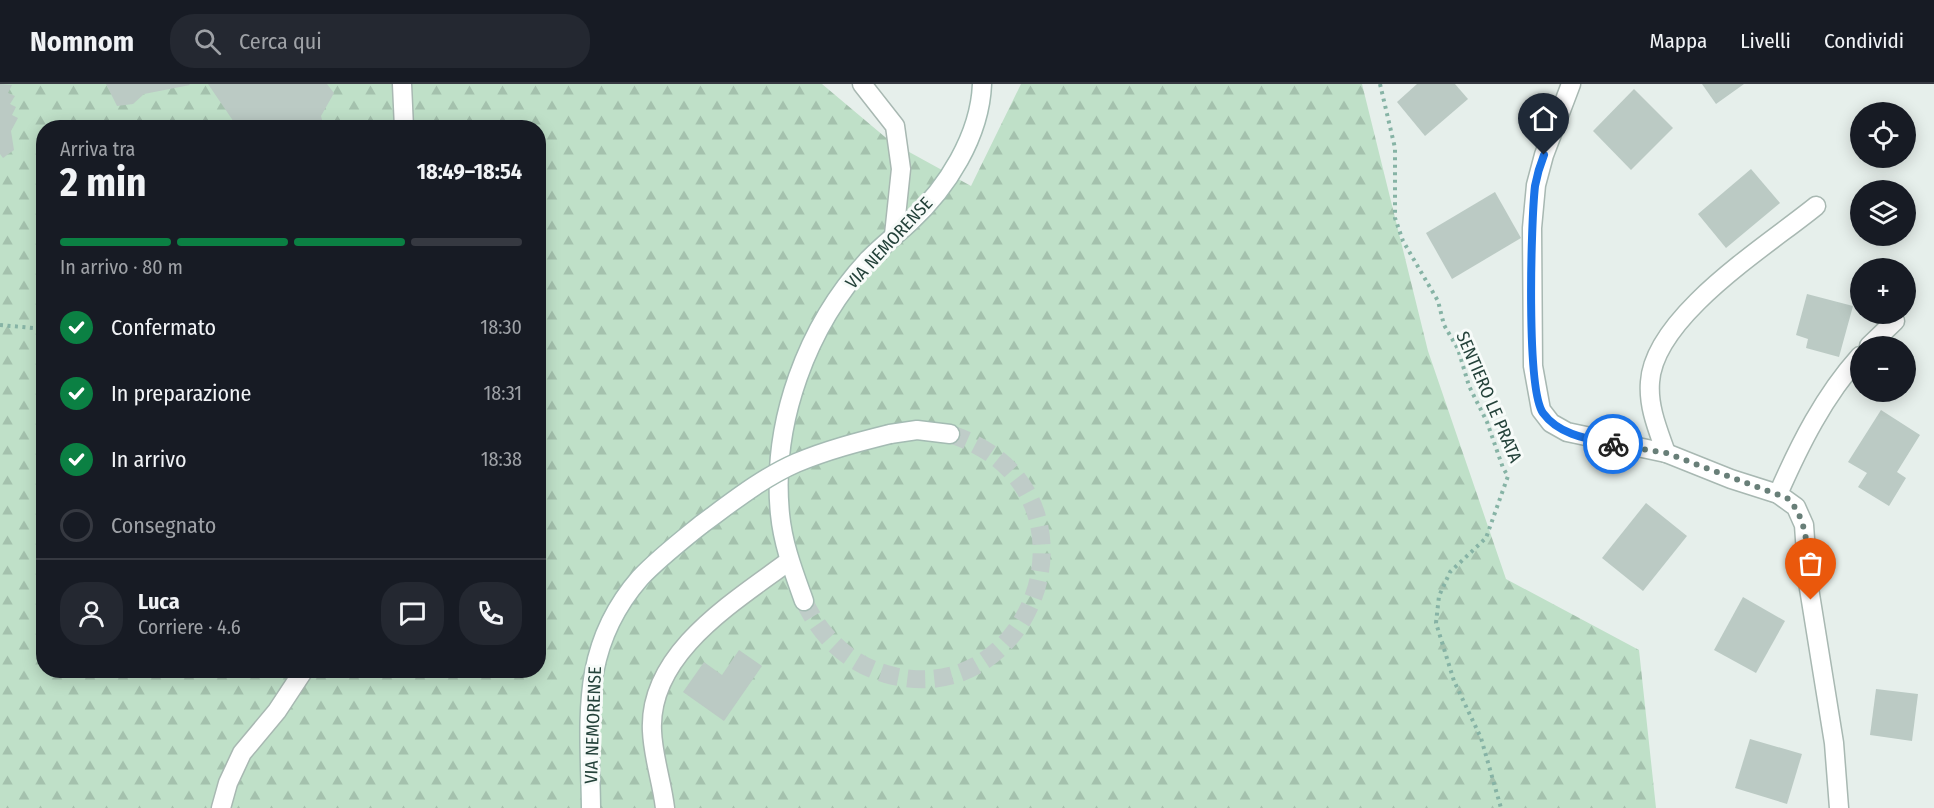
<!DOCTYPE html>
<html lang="it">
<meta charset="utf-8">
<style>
body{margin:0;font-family:"Fira Sans Condensed",sans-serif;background:#242831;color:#f1f3f6;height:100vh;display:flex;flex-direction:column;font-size:22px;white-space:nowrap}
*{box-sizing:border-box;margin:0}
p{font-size:20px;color:#9ea1a6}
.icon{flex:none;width:33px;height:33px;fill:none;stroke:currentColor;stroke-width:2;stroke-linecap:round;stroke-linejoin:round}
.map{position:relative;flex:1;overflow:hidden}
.drawer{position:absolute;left:36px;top:36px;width:510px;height:558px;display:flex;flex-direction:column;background:#171b24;border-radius:24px;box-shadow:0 3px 15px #0003}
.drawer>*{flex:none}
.tools{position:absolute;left:1850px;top:18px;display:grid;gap:12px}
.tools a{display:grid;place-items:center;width:66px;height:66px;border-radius:50%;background:#171b24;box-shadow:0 3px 15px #0003;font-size:30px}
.pin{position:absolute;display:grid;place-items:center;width:51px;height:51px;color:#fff;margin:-62px -26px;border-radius:50% 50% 50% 0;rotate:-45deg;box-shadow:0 0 6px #0007}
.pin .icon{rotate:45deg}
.courier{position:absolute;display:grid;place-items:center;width:60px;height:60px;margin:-30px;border:4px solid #1a73e8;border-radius:50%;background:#fff;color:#222;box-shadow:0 2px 8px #0007}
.headline em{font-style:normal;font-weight:700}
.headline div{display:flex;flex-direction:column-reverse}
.headline{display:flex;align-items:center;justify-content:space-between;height:102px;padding:0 24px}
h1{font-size:39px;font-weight:700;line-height:45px}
.bar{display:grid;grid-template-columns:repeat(4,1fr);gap:9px 6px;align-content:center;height:72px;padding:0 24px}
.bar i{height:8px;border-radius:4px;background:#363941}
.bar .selected{background:#0b8043}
.bar p{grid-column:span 4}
.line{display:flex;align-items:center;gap:15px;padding:0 24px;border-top:2px solid #363941}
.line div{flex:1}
.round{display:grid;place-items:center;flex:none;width:63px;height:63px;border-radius:24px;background:#242831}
ol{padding:0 24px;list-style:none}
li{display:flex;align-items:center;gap:18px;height:66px}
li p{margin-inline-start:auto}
li .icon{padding:6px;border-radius:50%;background:#0b8043;color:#fff;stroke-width:4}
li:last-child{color:#9ea1a6}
li i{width:33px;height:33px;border:3px solid #363941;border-radius:50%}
header{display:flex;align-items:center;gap:36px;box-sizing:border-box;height:84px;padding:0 30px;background:#171b24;border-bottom:2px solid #363941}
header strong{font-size:28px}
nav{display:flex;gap:33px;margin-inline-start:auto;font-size:21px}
.search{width:420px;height:54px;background:#242831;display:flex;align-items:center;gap:15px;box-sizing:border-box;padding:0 21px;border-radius:24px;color:#9ea1a6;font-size:22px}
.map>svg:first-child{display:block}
.forest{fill:url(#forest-firs);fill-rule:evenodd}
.building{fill:#bbcac4}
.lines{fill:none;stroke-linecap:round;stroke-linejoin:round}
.secondary-tunnel{stroke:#bfccc8;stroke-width:18;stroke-dasharray:18 9;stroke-linecap:butt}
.street-casing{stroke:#a8b8b2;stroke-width:21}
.secondary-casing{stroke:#a4bbb3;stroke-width:21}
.path{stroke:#86b3a5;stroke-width:4;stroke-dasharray:3 4.5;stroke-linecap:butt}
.street{stroke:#fff;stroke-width:18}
.secondary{stroke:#fff;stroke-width:18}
.secondary-bridge-casing{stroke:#a4bbb3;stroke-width:21;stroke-linecap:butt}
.secondary-bridge{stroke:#fff;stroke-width:18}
.done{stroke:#687f78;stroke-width:6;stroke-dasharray:0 10.8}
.route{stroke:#1a73e8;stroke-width:8}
.labels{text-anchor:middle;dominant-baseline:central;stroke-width:6;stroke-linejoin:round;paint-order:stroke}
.street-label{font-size:18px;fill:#24423a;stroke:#f7fbf9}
</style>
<header>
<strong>Nomnom</strong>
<div class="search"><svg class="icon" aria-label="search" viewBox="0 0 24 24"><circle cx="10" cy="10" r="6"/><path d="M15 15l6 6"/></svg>Cerca qui</div>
<nav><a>Mappa</a><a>Livelli</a><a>Condividi</a></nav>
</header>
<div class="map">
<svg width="1934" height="724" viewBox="0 0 1934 724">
<defs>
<pattern id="forest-firs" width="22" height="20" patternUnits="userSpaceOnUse" patternTransform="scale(1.5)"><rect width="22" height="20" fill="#bfe0c8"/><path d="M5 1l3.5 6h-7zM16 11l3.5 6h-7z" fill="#a4c1ad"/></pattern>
</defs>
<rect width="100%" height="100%" fill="#e6efeb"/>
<path class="forest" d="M0 0H822L891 58 971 102 1021 0H1362L1428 267 1506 495 1639 566 1656 724H0ZM44 44H538V586H44Z"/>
<g class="building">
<polygon points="0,0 12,1 8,9 15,12 10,20 16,23 12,31 18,34 11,47 14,66 3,74 0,70"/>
<polygon points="106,0 189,0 190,1 144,10 133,20 117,22"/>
<polygon points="208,0 327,0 334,9 321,32 324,44 238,44"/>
<polygon points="1417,0 1455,0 1468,15 1425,52 1397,18"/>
<polygon points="1702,0 1744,0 1716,20"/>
<polygon points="1634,5 1673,44 1631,86 1593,47"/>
<polygon points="1751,85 1780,119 1726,164 1698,130"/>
<polygon points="1495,108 1521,154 1452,195 1426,149"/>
<polygon points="1807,210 1853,222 1839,273 1806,264 1808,255 1796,251"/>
<polygon points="1881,326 1920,351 1897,388 1906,394 1889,422 1858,403 1867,389 1848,378"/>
<polygon points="1646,419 1687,452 1643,507 1602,474"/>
<polygon points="1743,513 1785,537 1756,589 1714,566"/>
<polygon points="739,566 762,582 724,637 683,608 704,578 722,591"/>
<polygon points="1876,605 1918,610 1912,657 1870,651"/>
<polygon points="1750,655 1802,670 1787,720 1735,704"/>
</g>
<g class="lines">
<path class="secondary-tunnel" d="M804 517C821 553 848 579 886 590 1035 633 1115 403 950 350"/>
<defs>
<g id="street">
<polyline points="402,0 404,44"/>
<polyline points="862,0 895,42 901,85 894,151"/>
<polyline points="1571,0 1544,71 1536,101 1532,144 1533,282 1541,326 1551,339 1567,348 1666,369 1731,395 1778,410 1796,423 1804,441 1808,498 1834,659 1839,724"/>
<polyline points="1869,262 1895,237"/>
<path d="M1666 369C1658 346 1648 323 1650 298 1654 232 1767 162 1816 122"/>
<path d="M1778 410C1800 360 1824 312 1860 272"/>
<polyline points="221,724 228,699 242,669 277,627 304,586"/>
<path d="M665 724C662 698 653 673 652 647 648 569 734 518 789 477"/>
</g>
<g id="secondary">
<polyline points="890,350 917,346 950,350"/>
<path d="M804 517C794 489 783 461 780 430 771 339 807 241 869 175 882 162 896 151 910 138 947 104 980 52 982 0"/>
<path d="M591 724C590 637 578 565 640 494 659 474 681 457 702 440"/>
</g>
</defs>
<use href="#street" class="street-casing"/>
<use href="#secondary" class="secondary-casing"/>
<g class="path">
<polyline points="1380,0 1395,64 1395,134 1403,157 1438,217 1444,241 1458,265 1469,302 1487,338 1503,384 1508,392 1486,454 1450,488 1439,512 1436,539 1454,597 1481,654 1501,724"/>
<polyline points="0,241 44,245"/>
</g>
<use href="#street" class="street"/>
<use href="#secondary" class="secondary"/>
<defs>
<path id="secondary-bridge" d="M702 440C732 418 762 394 796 379 827 366 858 358 890 350"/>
</defs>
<use href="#secondary-bridge" class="secondary-bridge-casing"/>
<use href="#secondary-bridge" class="secondary-bridge"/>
</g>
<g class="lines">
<path class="done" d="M1613 360 1666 369 1787 414C1813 439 1806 482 1811 516"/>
<path class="route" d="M1544 71C1540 81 1537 91 1535 102 1531 138 1526 305 1543 329 1559 351 1588 355 1613 360"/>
</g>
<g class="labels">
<g class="street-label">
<text transform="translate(889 159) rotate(-47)">VIA NEMORENSE</text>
<text transform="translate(1489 313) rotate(67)">SENTIERO LE PRATA</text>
<text transform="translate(593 641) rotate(-88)">VIA NEMORENSE</text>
</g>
</g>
</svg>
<div class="tools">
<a><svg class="icon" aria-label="locate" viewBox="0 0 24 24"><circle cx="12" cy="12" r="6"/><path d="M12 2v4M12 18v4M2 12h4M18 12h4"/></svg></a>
<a><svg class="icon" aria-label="layers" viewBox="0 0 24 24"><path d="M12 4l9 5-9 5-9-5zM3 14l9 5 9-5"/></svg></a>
<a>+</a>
<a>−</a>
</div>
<div class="pin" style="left:1811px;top:516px;background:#ea580c"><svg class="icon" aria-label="bag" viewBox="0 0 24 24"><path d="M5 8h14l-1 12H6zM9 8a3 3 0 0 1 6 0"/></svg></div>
<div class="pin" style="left:1544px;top:71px;background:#1f2937"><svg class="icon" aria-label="home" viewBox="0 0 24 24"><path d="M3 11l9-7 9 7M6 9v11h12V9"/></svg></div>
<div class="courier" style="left:1613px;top:360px"><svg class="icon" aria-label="bike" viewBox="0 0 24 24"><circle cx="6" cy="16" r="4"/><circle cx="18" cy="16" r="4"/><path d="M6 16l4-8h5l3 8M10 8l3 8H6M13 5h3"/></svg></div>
<section class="drawer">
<div class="headline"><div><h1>2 min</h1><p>Arriva tra</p></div><em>18:49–18:54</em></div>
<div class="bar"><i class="selected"></i><i class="selected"></i><i class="selected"></i><i></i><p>In arrivo · 80 m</p></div>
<ol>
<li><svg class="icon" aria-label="check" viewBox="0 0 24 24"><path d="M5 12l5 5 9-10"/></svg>Confermato<p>18:30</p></li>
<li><svg class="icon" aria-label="check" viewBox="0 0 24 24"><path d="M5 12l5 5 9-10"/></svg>In preparazione<p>18:31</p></li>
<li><svg class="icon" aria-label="check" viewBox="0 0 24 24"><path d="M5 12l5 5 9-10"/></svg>In arrivo<p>18:38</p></li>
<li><i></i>Consegnato</li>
</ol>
<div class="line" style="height:108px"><a class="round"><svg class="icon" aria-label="person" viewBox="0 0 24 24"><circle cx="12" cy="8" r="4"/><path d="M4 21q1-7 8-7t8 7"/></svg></a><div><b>Luca</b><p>Corriere · 4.6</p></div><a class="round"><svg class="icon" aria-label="chat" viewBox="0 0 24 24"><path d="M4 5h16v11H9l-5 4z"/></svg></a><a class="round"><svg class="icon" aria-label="phone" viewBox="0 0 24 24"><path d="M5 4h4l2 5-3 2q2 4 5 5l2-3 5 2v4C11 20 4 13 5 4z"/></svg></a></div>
</section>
</div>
